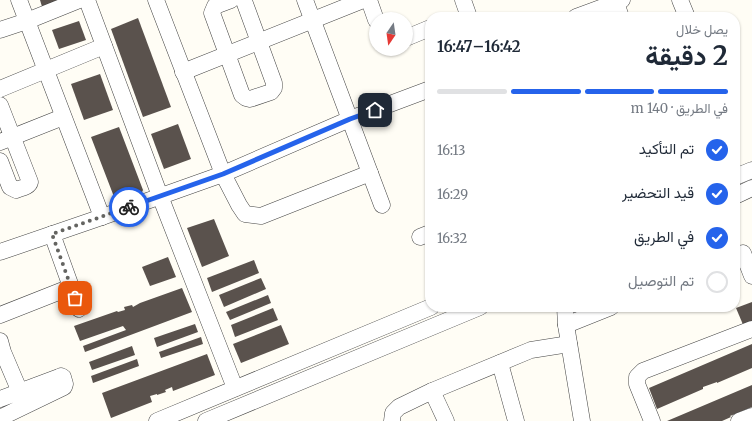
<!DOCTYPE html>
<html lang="ar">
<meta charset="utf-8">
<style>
body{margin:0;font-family:Merriweather,Vazirmatn,serif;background:#f2f2f3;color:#1f2937;direction:rtl;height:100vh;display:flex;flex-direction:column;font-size:15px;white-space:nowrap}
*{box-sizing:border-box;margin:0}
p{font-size:13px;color:#747a83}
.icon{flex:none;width:22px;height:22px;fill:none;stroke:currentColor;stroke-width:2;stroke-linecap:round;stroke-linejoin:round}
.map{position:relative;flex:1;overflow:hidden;direction:ltr}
.drawer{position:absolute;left:425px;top:12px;width:315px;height:300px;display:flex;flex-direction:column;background:#fff;border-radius:16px;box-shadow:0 1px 3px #0004;direction:rtl}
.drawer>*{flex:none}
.needle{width:26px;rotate:193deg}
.buttons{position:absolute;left:369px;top:12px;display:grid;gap:8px}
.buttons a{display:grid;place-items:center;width:44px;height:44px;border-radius:50%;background:#fff;box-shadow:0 1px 3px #0004;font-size:20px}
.pin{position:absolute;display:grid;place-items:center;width:34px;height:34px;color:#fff;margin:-17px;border-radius:8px;box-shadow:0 2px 6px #0006}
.courier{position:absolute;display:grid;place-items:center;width:40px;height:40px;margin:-20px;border:3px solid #2563eb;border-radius:50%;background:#fff;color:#222;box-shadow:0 1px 5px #0007}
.headline em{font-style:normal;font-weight:700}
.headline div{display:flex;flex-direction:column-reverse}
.headline{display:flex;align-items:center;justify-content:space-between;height:68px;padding:0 12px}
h1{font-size:26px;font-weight:700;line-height:30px}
.bar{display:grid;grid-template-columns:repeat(4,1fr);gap:6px 4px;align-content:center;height:48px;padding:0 12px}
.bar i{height:5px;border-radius:3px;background:#e0e1e3}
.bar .on{background:#2563eb}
.bar p{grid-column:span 4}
ol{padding:0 12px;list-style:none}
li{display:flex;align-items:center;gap:12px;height:44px}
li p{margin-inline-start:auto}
li .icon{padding:4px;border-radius:50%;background:#2563eb;color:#fff;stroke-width:4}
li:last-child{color:#747a83}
li i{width:22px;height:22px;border:2px solid #e0e1e3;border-radius:50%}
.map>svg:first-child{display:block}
.building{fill:#5a524d}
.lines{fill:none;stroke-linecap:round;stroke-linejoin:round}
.minor-casing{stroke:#444;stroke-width:17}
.minor{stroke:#fff;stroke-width:16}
.done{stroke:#646461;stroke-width:4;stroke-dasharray:0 7.2}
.route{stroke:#2563eb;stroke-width:5}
</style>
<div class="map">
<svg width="752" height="421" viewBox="0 0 752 421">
<rect width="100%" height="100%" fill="#fffdf5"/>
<g class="building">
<polygon points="40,0 66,0 43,10"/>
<polygon points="138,18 171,107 143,117 111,29"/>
<polygon points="79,21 86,40 59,49 52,30"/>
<polygon points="100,74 113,110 84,120 71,84"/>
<polygon points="178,124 191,159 164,169 151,134"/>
<polygon points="119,127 143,190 138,201 120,207 117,201 116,202 91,137"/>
<polygon points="214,219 229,256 202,267 187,228"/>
<polygon points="168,257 176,277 150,286 142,267"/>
<polygon points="254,260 259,273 212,292 207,278"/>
<polygon points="261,278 266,289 224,307 219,295"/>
<polygon points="182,288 192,312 85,352 83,346 126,330 123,326 80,341 74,326 117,311 118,312 125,310 124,307 132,305 133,307 140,303"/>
<polygon points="268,295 271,303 230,320 226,312"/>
<polygon points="752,302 752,324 744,327 736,308"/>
<polygon points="273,308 278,320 235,337 231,325"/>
<polygon points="195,324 198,332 157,347 154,338"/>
<polygon points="281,325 289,344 241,363 233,344"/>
<polygon points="201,337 203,344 161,358 159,352"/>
<polygon points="752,344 752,368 717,383 717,382 703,387 703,389 657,409 649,388"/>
<polygon points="132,346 135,355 92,370 89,362"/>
<polygon points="207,354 215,375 173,391 172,387 165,390 166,392 157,395 157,394 150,396 152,402 111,418 102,393"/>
<polygon points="137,359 139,366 93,383 91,376"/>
<polygon points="752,385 752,407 730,416 731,417 722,421 667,421"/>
</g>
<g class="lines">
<defs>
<g id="minor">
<polyline points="19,0 102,217"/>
<polyline points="87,0 160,196 235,388"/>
<polyline points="156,0 223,174 239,205 245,214 261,216 370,173"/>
<polyline points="231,0 215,6 212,13 242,95 246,98 250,99 271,92 274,88 274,83 244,1 243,0"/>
<polyline points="305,0 382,205"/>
<polyline points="369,0 376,20"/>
<polyline points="463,0 469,17"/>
<polyline points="615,0 621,17"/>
<polyline points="680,0 687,17"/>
<polyline points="576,17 622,0"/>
<polyline points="0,30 27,21 79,0"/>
<polyline points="406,38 430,28"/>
<polyline points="183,72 363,0"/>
<polyline points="0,89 104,46"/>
<path d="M0 105 30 182C29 187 21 188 16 190L10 187 0 161"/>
<polyline points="0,142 63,117"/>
<polyline points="735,177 752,170"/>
<polyline points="735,196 752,188"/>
<polyline points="52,234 79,309"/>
<polyline points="420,237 430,233"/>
<polyline points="0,252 102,217 223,174 350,119 430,89"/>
<polyline points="743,253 752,276"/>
<polyline points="565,307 566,325 582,421"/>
<polyline points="0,315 71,287"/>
<polyline points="566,325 611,307"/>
<polyline points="0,341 3,352 20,392"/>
<polyline points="500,363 516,421"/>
<polyline points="432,391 446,421"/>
<polyline points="0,399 59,377 61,376 63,377 65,384 64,387 0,418"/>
<polyline points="157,421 431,307"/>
<polyline points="206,421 480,307"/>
<polyline points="392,421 393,413 399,407 432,391 531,350 569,344"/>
<polyline points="652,421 637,384 637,377 643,371 752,329"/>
<polyline points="739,421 752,416"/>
</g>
</defs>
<use href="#minor" class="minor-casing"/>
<use href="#minor" class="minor"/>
</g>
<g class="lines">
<polyline class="done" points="75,298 52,234 129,207"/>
<polyline class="route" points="129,207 223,174 350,119 375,110"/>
</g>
</svg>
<div class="buttons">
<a><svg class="needle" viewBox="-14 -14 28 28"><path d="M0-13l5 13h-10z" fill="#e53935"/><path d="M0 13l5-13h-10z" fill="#747a83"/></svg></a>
</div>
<div class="pin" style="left:75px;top:298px;background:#ea580c"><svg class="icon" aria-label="bag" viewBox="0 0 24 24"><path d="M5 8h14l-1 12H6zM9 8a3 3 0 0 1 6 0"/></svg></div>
<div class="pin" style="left:375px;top:110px;background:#1f2937"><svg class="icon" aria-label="home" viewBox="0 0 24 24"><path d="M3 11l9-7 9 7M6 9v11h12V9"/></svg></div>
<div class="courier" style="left:129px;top:207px"><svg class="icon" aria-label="bike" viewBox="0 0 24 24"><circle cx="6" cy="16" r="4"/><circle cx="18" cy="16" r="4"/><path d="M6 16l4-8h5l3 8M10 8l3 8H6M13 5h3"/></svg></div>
<section class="drawer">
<div class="headline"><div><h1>2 دقيقة</h1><p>يصل خلال</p></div><em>16:42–16:47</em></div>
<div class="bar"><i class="on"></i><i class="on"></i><i class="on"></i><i></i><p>في الطريق · 140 m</p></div>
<ol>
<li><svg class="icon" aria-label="check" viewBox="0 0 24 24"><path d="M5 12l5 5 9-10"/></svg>تم التأكيد<p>16:13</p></li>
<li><svg class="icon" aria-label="check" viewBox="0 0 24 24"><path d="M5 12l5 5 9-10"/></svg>قيد التحضير<p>16:29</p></li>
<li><svg class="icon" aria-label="check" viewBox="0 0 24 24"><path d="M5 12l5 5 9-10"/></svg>في الطريق<p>16:32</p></li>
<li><i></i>تم التوصيل</li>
</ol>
</section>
</div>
